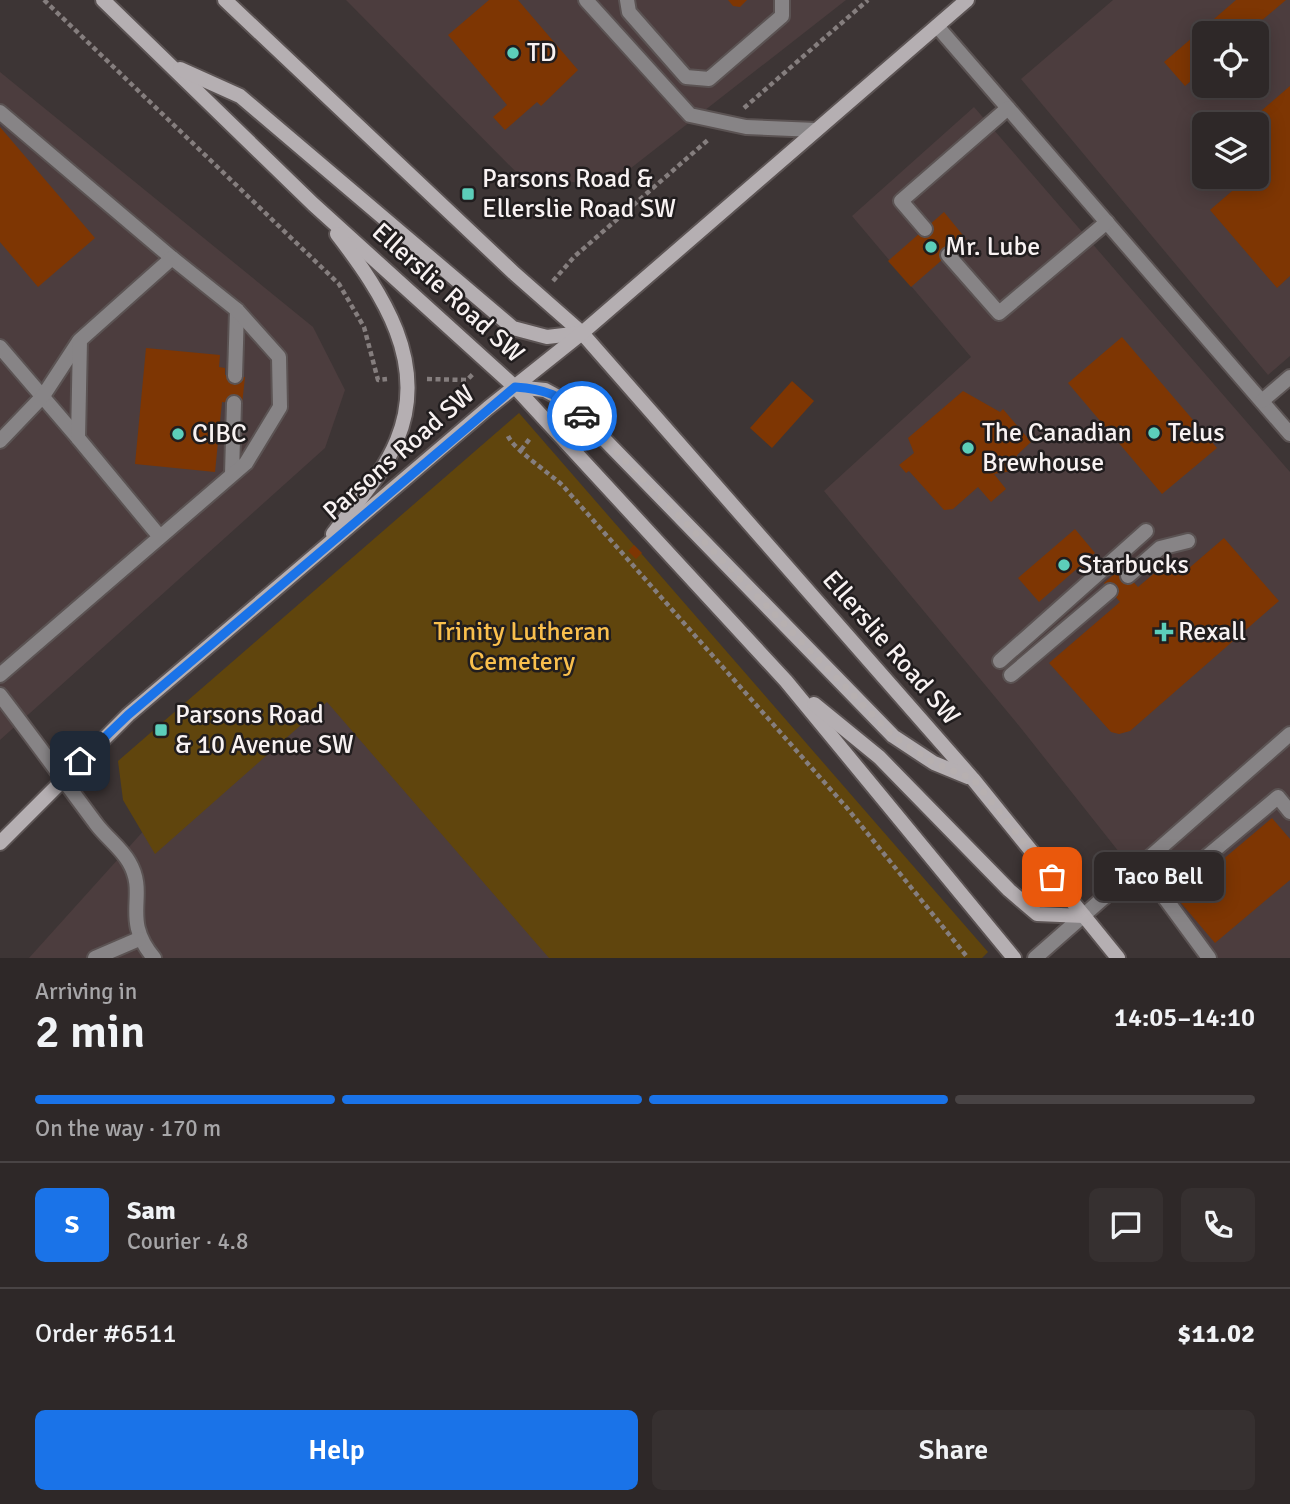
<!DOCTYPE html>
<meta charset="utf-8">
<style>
body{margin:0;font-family:Signika,sans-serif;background:#363030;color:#f1f3f6;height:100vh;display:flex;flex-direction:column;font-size:26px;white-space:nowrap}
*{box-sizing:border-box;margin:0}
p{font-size:23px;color:#a7a6a8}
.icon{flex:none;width:38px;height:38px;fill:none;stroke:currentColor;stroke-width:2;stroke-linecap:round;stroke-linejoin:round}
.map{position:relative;height:958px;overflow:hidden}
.side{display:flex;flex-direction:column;background:#2e2828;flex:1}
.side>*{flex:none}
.tools{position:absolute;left:1192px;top:21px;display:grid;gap:14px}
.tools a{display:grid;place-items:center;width:77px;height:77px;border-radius:10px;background:#2e2828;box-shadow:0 4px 18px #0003,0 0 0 2px #494445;font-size:35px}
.pin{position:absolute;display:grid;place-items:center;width:60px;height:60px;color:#fff;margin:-30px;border-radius:14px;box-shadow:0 4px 10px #0006}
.courier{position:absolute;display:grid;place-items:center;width:70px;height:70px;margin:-35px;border:5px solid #1a73e8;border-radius:50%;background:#fff;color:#222;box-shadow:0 2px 9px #0007}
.bubble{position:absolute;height:49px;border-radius:10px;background:#2e2828;box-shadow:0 4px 18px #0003,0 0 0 2px #494445;font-size:23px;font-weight:600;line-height:49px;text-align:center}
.summary em{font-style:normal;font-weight:600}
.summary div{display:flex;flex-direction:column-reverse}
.summary{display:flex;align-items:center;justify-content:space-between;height:119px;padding:0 35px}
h1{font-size:46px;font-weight:600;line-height:52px}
.bar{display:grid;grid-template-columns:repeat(4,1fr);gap:10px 7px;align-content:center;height:84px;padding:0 35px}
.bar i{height:9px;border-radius:5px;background:#494445}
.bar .on{background:#1a73e8}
.bar p{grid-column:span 4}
.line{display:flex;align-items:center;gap:18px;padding:0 35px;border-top:2px solid #494445}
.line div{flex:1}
.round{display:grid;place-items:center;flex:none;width:74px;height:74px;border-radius:10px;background:#363030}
.button{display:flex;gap:14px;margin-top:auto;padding:14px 35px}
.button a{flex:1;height:80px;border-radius:10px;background:#1a73e8;color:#fff;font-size:28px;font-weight:600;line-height:80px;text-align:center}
.button a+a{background:#363030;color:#f1f3f6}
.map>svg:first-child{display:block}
.built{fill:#4c3d3e;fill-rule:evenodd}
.green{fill:#60450d}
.building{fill:#7e3603}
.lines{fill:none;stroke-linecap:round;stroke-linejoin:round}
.lane-casing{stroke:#5b5353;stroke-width:18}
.secondary-casing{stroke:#5b5353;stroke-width:18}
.path{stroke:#857e7e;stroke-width:4.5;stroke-dasharray:5 3.5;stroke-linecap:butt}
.lane{stroke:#878486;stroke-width:14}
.secondary{stroke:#b5afb2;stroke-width:14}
.done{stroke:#b7b0b0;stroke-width:7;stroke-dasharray:0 12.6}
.route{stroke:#1a73e8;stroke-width:9}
.poi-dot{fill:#5cceba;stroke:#211d1e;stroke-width:2.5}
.labels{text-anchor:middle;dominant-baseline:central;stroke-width:5;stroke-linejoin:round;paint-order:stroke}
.poi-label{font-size:26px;fill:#f8f2f2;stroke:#211d1e;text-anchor:start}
.street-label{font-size:26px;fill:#f8f2f2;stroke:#211d1e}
.park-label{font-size:26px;fill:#f9bf4d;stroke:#211d1e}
</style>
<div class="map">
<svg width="1290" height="958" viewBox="0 0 1290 958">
<rect width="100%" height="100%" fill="#3d3535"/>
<g class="built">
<polygon points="346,0 846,0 608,186 520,176"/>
<path d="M1113 0H1290V356L1268 375 1021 79ZM1204 33H1256V86H1204ZM1204 124H1256V177H1204Z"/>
<polygon points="0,72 313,327 345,390 325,448 0,740"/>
<polygon points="974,107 1290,472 1290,958 1203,958 1020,727 824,491 971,357 852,216"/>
<polygon points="363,625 653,958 29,958 183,787"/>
</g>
<polygon class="green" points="519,413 988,952 982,958 549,958 327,702 155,854 123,800 118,761"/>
<g class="building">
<polygon points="489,0 518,0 578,70 541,106 537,102 505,130 493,117 507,105 448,35"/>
<polygon points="728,0 747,0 740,7 733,6"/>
<polygon points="1236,0 1286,0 1247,33 1204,33 1204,70 1185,86 1164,62"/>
<polygon points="1290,86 1290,276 1277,288 1210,210 1246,179 1244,177 1256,177 1256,149 1261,145 1256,140 1256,124 1246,124"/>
<polygon points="0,127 95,238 38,287 0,242"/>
<polygon points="944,212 966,239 911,287 888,261"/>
<polygon points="1122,337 1217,448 1162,494 1068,383"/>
<polygon points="146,348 220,355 219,367 225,368 225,375 245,377 242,404 222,402 215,472 135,464"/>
<polygon points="792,381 814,401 772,448 750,428"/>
<polygon points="963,391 1000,412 1003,409 1031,442 1017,455 1017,465 1012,471 994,474 1006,489 991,502 978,487 953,509 944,510 909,471 906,473 899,465 914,453 908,438"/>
<polygon points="1075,529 1095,553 1090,557 1096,564 1086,573 1080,566 1039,602 1018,578"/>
<polygon points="1224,538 1279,601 1130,731 1119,734 1111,732 1049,663 1120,602 1104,583 1121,568 1138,587 1169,561 1181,575"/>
<polygon points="634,545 642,553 636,559 628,551"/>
<polygon points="1272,818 1290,839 1290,880 1215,943 1181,903 1186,899 1182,894"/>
</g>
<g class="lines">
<defs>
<g id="lane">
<polyline points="586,0 690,115 746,127 816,130"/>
<polyline points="627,0 629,12 686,77 709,79 782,16 782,0"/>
<polyline points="937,26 1290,434"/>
<polyline points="0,112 172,258"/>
<polyline points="925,229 901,201 1008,108"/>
<polyline points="948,255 999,313 1107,222"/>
<polyline points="0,347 78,438"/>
<polyline points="235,376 237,310"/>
<polyline points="1262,401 1290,377"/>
<polyline points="0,441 43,396 79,341"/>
<polyline points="232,474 234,403"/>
<polyline points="1128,576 1160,548 1188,541"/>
<polyline points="1000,661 1146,531"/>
<polyline points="0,675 246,463 280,407 279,357 237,310 172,258 80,340 78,438 160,537"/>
<polyline points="1011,675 1110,591"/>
<path d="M0 695C33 738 65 782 97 825 107 838 121 848 129 862 149 896 120 918 154 958"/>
<polyline points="95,958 139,939"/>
<polyline points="1035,958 1290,734"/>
<polyline points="1209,958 1162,894 1278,797 1290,812"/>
</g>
<g id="secondary">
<polyline points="103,0 313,204 515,387 786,681 1014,958"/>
<polyline points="225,0 515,274 582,333 973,779 1118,958"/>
<polyline points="180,69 240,96 513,328 547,337 581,333"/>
<polyline points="515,387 545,390 569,403 893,736 934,763 968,777"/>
<path d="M333 534C355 504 383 475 397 440 429 363 383 294 337 234"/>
<polyline points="814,704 879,757 1009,890 1037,914 1084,916"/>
<polyline points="0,843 128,715 488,408 582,333 967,0"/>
</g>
</defs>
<use href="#lane" class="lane-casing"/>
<use href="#secondary" class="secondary-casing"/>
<g class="path">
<polyline points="44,0 339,284 364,327 378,380 387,379"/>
<polyline points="744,108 868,0"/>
<polyline points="553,281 575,256 709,139"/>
<polyline points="427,379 467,380 474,373"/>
<path d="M508 436C514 450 550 473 563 486L847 808 968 958"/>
<polyline points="521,450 531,437"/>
</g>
<use href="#lane" class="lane"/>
<use href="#secondary" class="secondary"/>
</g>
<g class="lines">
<polyline class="done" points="582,416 893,736 934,763 973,779 1052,877"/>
<path class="route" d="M80 761 128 715 515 387C544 389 562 395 582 416"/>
</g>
<g class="poi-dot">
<circle cx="513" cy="53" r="7"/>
<rect x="461" y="187" width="14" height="14" rx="3.5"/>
<circle cx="931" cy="247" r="7"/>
<circle cx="1154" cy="433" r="7"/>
<circle cx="178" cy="434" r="7"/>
<circle cx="968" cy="448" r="7"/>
<circle cx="1064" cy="565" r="7"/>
<path d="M1160.5 621.5h7v7h7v7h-7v7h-7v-7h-7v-7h7z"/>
<rect x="154" y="723" width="14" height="14" rx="3.5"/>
</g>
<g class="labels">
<g class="poi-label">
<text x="527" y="53">TD</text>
<text x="482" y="179">Parsons Road &amp;<tspan x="482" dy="30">Ellerslie Road SW</tspan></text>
<text x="945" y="247">Mr. Lube</text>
<text x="982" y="433">The Canadian<tspan x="982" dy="30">Brewhouse</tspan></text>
<text x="1168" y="433">Telus</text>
<text x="192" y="434">CIBC</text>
<text x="1078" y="565">Starbucks</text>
<text x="1178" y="632">Rexall</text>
<text x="175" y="715">Parsons Road<tspan x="175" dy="30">&amp; 10 Avenue SW</tspan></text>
</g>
<g class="street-label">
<text transform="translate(448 293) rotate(42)">Ellerslie Road SW</text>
<text transform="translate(399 453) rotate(-41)">Parsons Road SW</text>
<text transform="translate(891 648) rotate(49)">Ellerslie Road SW</text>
</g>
<g class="park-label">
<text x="522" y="632">Trinity Lutheran<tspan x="522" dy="30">Cemetery</tspan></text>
</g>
</g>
</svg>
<div class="tools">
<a><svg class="icon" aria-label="locate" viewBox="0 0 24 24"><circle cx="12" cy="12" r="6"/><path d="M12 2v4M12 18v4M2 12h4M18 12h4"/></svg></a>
<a><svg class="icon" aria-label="layers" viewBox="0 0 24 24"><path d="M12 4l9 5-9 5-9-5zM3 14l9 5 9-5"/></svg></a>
</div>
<div class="pin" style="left:1052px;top:877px;background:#ea580c"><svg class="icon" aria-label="bag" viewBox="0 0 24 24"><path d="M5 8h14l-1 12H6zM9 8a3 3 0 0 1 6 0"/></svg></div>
<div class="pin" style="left:80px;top:761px;background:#1f2937"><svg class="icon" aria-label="home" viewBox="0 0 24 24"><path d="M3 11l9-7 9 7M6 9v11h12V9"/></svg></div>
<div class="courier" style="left:582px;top:416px"><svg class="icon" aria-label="car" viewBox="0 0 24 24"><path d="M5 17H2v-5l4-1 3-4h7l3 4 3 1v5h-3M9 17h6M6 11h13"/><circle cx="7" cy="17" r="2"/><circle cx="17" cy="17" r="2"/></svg></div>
<div class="bubble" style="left:1094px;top:852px;width:130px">Taco Bell</div>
</div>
<section class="side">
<div class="summary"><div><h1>2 min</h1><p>Arriving in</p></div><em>14:05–14:10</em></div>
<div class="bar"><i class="on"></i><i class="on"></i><i class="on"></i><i></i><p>On the way · 170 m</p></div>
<div class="line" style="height:126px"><b class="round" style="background:#1a73e8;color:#fff">S</b><div><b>Sam</b><p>Courier · 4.8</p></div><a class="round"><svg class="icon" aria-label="chat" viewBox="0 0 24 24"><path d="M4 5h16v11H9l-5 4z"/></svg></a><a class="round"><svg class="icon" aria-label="phone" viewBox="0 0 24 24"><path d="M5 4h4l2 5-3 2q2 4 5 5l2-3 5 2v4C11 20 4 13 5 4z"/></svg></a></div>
<div class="line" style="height:91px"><div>Order #6511</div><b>$11.02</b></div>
<div class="button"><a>Help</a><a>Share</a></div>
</section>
